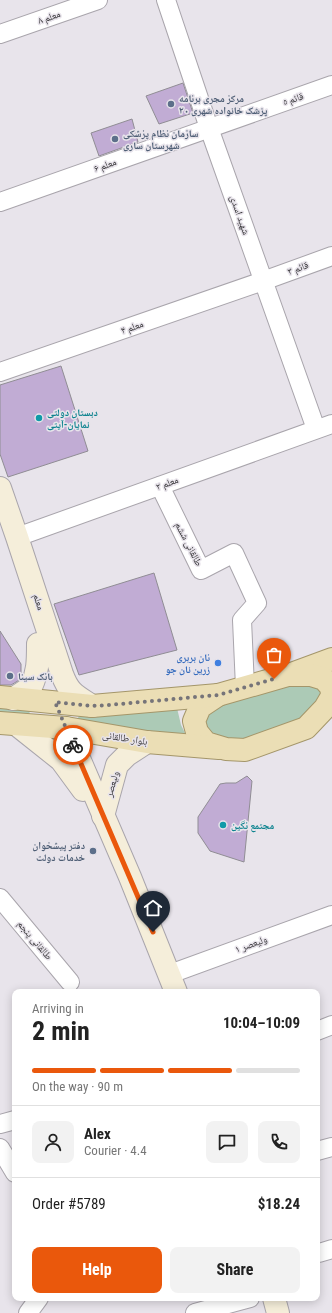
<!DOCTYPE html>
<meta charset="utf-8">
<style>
body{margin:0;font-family:"Roboto Condensed","Noto Naskh Arabic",sans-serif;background:#f2f2f2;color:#222;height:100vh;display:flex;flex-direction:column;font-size:15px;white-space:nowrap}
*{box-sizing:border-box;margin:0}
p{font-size:13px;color:#767676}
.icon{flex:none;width:22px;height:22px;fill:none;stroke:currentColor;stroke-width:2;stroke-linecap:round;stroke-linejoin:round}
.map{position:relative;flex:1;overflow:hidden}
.side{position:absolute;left:12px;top:989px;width:308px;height:312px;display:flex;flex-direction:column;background:#fff;border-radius:8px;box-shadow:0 2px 10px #0003}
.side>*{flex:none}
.pin{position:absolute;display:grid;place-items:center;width:34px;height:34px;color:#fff;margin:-41px -17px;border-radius:50% 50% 50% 0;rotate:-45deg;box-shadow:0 0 4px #0007}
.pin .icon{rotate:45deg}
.courier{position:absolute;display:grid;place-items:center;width:40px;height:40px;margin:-20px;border:3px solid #ea580c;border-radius:50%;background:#fff;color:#222;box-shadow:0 1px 5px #0007}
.head em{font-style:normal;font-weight:700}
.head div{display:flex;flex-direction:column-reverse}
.head{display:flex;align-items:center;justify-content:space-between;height:68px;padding:0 20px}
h1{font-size:26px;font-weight:700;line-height:30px}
.bar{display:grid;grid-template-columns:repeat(4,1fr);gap:6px 4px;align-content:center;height:48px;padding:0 20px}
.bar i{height:5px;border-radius:3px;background:#e0e0e0}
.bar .selected{background:#ea580c}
.bar p{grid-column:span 4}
.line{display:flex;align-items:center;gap:10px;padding:0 20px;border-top:1px solid #e0e0e0}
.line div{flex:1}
.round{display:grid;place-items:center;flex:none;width:42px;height:42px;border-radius:8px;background:#f2f2f2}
.action{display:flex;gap:8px;margin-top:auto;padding:8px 20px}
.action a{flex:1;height:46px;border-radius:8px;background:#ea580c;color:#fff;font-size:16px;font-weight:700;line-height:46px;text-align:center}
.action a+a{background:#f2f2f2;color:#222}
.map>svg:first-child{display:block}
.green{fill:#accab6}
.building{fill:#c1acd4;stroke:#908d94}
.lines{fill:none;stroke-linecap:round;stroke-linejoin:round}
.minor-casing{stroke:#a9a5ac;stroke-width:20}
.secondary-casing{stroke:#a9a5ac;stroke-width:24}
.primary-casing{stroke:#a4966a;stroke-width:24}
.minor{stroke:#fff;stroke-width:18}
.secondary{stroke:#f5eeda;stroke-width:22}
.primary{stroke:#ebdeb5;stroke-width:22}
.done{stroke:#767479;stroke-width:4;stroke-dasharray:0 7.2}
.route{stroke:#ea580c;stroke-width:5}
.service-dot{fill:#5c6f8a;stroke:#e8e4eb;stroke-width:1.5}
.culture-dot{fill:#0f9aa8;stroke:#e8e4eb;stroke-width:1.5}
.shop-dot{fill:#3f7fe0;stroke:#e8e4eb;stroke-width:1.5}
.labels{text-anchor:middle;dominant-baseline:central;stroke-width:3;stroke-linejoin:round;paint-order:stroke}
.street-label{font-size:10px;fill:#39383b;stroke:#e8e4eb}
.service-label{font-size:10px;font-weight:bold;fill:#4e5e75;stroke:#e8e4eb;text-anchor:start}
.culture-label{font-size:10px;font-weight:bold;fill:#0d838f;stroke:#e8e4eb;text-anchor:start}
.shop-label{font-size:10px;font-weight:bold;fill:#366cbe;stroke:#e8e4eb;text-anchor:end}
</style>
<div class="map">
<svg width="332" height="1313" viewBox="0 0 332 1313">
<rect width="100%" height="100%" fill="#e8e4eb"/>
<g class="green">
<polygon points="291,681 317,684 325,696 304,722 249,741 223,742 207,734 200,721 207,709"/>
<polygon points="0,700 30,703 29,724 0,720"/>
<polygon points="177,708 181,725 188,739 80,722 78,717 85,713"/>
</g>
<g class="building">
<polygon points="183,83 193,113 159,124 146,96"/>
<polygon points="132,119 138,142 99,156 91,133"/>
<polygon points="61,366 88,451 8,477 0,454 0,385"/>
<polygon points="154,573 177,650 79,675 54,604"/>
<polygon points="0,631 21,664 21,679 11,685 0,685"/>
<polygon points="247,776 252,781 244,862 210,851 198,833 198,817 220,784 226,783 236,783"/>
</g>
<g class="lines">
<defs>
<g id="minor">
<polyline points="166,0 209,128 316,429"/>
<polyline points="0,34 98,0"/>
<polyline points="0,202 332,85"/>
<polyline points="0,372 263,281 332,256"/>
<polyline points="160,486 201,570 234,553 257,603 242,620 245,687"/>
<polyline points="17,537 332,424"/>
<polyline points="0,898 70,982"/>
<polyline points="170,974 332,915"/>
<polyline points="317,1031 332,1025"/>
<polyline points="0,1124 15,1120"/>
<polyline points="0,1148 15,1173"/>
<polyline points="317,1151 332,1147"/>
<polyline points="319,1253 332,1249"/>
<polyline points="28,1313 39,1298"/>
<polyline points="195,1313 250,1298"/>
</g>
<g id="secondary">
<path d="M0 488 17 537 62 674C69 693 75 695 92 706"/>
<path d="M13 699 31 687C38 672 38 661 38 644"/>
<polyline points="17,725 61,760 83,790"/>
<polyline points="66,728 130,877 176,992"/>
<polyline points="103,816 117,765 127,755 147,742"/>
<polyline points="274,1298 278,1313"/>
</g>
<g id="primary">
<polyline points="294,673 332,659"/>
<polyline points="332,694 331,687 324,679 311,675 288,675 218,695 200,707 194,721 197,732 206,743 226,749 245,750 306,728 325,708 332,696"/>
<polyline points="0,697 92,706 218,695"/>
<polyline points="0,723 66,728 147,742 219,748"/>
</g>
</defs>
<use href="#minor" class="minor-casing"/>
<use href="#secondary" class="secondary-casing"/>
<use href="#primary" class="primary-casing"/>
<use href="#minor" class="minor"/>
<use href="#secondary" class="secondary"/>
<use href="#primary" class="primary"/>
</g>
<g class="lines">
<polyline class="done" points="73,745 55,702 92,706 109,705 218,695 274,679"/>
<polyline class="route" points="73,745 153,932"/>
</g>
<g class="service-dot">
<circle cx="171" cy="104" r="4"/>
<circle cx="115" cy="139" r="4"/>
<circle cx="10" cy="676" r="4"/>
<circle cx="93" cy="851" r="4"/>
</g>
<g class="culture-dot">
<circle cx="39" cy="418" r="4"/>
<circle cx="223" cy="825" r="4"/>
</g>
<circle class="shop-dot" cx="218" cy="663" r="4"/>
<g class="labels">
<g class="street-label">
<text transform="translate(49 17) rotate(-19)">معلم ۸</text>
<text transform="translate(293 99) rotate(-19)">قائم ٥</text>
<text transform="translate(105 165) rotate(-19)">معلم ۶</text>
<text transform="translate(240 215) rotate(71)">شهید اسدی</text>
<text transform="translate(298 268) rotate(-20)">قائم ٣</text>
<text transform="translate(132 327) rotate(-19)">معلم ۴</text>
<text transform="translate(167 483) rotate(-20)">معلم ٢</text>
<text transform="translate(189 544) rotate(63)">طالقانی ششم</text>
<text transform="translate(39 602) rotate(72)">معلم</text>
<text transform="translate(125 738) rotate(9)">بلوار طالقانی</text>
<text transform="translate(112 784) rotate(-74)">ولیعصر</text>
<text transform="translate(35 940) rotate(50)">طالقانی پنجم</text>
<text transform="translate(251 944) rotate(-20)">ولیعصر ١</text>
</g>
<g class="service-label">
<text x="179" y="98">مرکز مجری برنامه<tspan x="179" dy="12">پزشک خانواده شهری ٢٠</tspan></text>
<text x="123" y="133">سازمان نظام پزشکی<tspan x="123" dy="12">شهرستان ساری</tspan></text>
<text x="18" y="676">بانک سینا</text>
<text x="85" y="845" text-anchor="end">دفتر پیشخوان<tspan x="85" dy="12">خدمات دولت</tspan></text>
</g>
<g class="culture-label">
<text x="47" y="412">دبستان دولتی<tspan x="47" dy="12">نمایان-آیتی</tspan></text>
<text x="231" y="825">مجتمع نگین</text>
</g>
<g class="shop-label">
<text x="210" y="657">نان بربری<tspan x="210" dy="12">زرین نان جو</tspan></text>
</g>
</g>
</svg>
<div class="pin" style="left:274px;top:679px;background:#ea580c"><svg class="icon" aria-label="bag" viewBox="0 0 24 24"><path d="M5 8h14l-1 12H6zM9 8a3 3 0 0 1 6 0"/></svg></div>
<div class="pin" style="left:153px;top:932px;background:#1f2937"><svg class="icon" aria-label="home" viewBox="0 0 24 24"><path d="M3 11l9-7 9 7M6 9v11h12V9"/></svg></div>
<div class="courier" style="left:73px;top:745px"><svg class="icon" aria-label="bike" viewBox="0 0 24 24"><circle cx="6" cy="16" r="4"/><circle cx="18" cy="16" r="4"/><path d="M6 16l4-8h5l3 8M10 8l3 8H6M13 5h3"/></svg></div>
<section class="side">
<div class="head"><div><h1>2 min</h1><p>Arriving in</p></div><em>10:04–10:09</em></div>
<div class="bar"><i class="selected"></i><i class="selected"></i><i class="selected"></i><i></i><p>On the way · 90 m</p></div>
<div class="line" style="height:72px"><a class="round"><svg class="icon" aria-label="person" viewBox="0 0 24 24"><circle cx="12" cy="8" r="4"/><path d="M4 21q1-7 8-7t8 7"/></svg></a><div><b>Alex</b><p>Courier · 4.4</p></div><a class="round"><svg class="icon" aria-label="chat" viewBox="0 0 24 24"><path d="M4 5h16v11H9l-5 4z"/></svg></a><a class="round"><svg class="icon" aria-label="phone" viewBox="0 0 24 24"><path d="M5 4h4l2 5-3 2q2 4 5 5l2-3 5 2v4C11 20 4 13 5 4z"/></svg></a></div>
<div class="line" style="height:52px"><div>Order #5789</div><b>$18.24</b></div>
<div class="action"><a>Help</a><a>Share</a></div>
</section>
</div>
